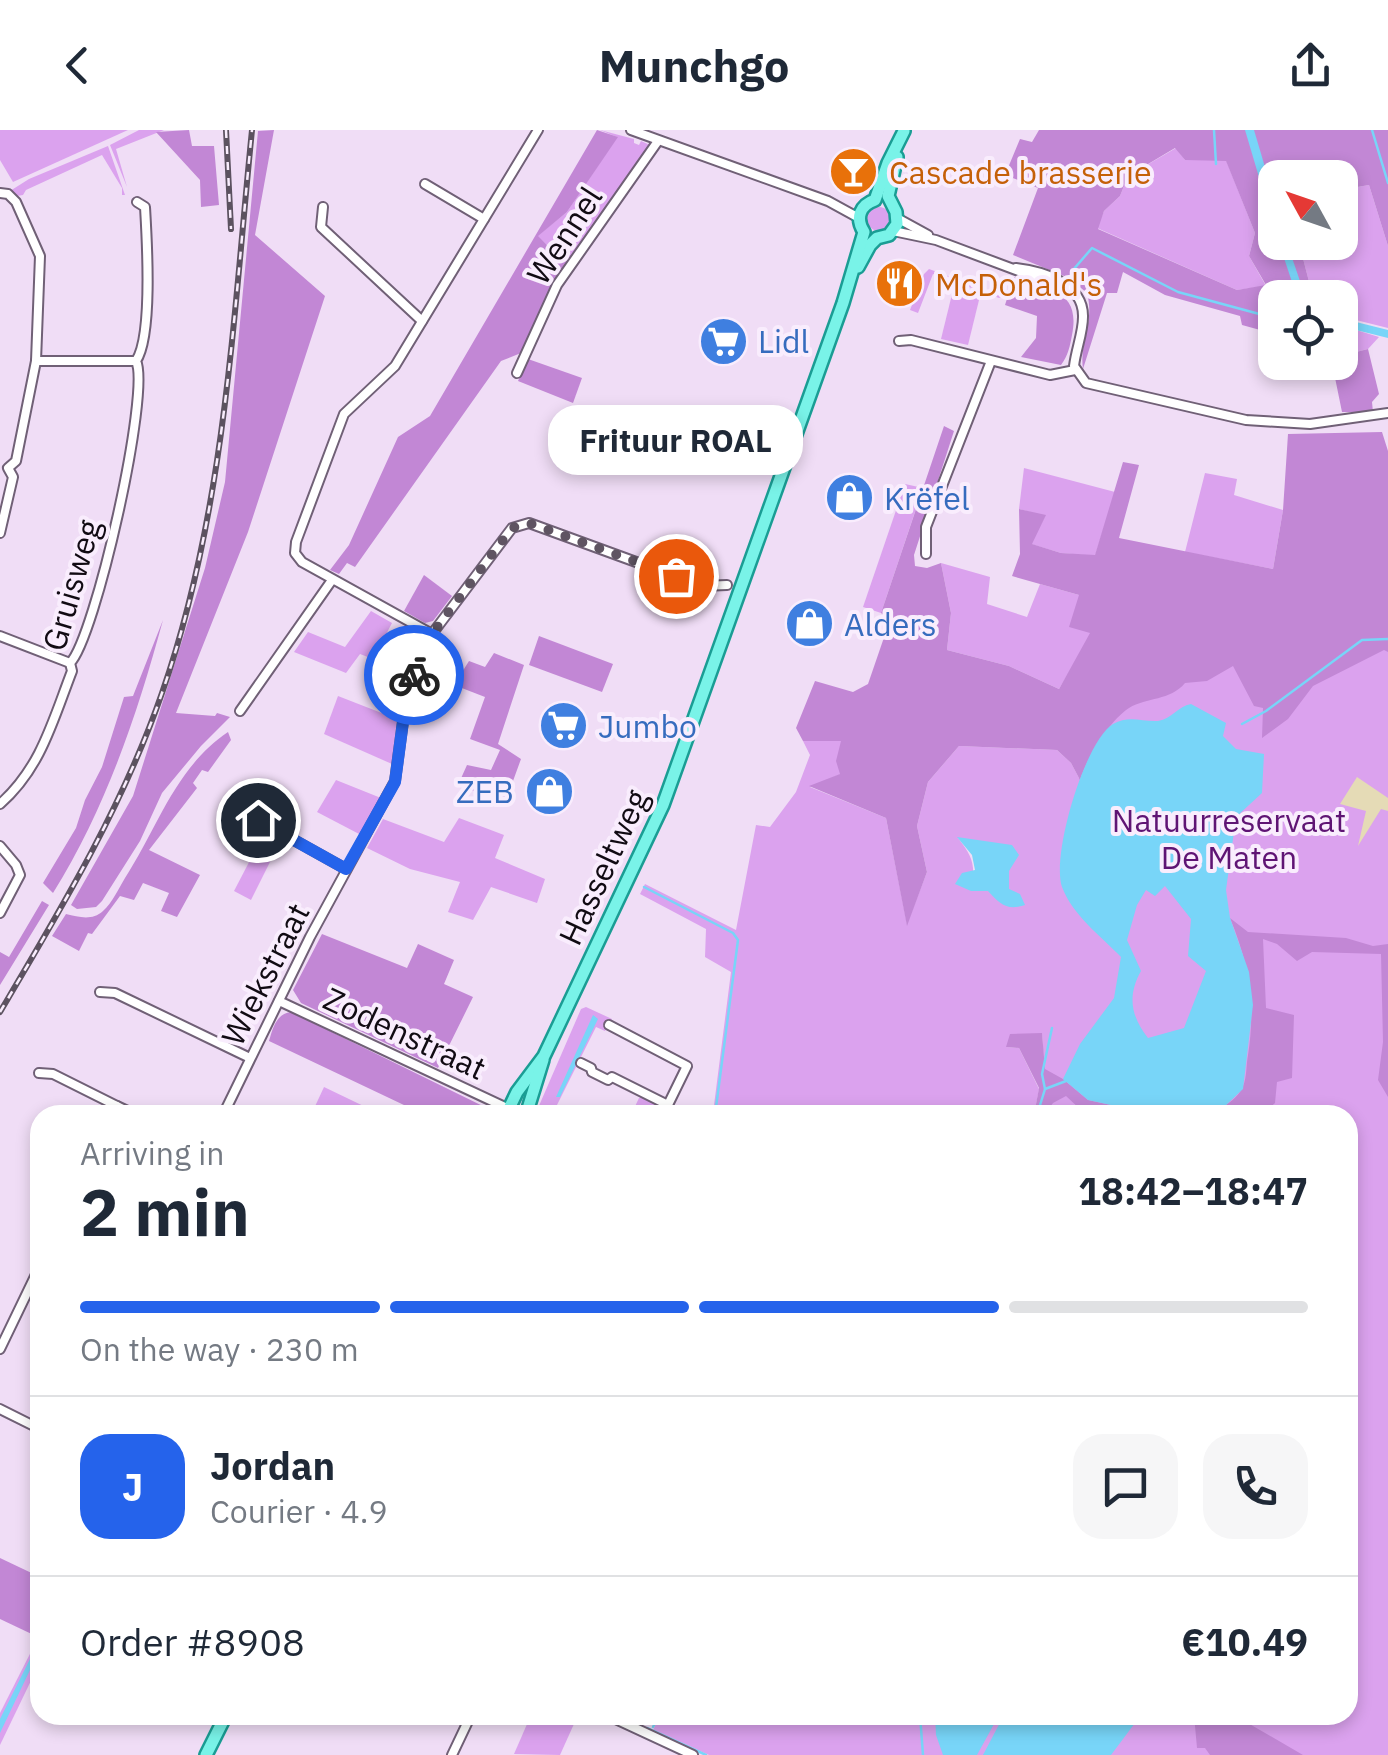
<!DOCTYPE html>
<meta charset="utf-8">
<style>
body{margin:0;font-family:"IBM Plex Sans",sans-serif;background:#f6f6f7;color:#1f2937;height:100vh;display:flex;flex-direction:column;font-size:38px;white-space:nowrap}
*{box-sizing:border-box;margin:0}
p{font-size:32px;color:#747a83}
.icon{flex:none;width:55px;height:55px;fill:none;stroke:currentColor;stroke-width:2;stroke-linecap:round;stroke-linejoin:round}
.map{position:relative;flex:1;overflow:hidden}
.drawer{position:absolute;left:30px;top:975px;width:1328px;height:620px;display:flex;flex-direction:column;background:#fff;border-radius:30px;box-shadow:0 5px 15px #0003}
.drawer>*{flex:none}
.needle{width:65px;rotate:310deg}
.controls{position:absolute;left:1258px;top:30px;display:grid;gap:20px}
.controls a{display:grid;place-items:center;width:100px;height:100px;border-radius:20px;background:#fff;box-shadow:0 5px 15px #0003;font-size:50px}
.pin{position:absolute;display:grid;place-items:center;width:85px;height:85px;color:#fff;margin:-42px;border:5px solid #fff;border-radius:50%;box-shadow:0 2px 10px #0007}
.courier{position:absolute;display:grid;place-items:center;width:100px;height:100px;margin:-50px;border:8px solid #2563eb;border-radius:50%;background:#fff;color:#222;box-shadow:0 2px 12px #0007}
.bubble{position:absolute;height:70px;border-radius:30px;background:#fff;box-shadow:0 5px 15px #0003;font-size:32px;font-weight:700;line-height:70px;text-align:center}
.summary em{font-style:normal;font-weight:700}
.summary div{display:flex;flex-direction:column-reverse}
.summary{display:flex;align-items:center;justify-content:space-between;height:170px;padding:0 50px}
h1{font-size:65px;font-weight:700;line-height:75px}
.bar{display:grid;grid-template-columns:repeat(4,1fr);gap:15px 10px;align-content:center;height:120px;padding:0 50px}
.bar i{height:12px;border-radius:8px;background:#e0e1e3}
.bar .active{background:#2563eb}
.bar p{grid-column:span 4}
.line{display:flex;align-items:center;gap:25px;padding:0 50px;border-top:2px solid #e0e1e3}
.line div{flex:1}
.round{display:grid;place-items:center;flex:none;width:105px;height:105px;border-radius:30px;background:#f6f6f7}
header{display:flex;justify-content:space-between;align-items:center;height:130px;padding:0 50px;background:#fff;font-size:45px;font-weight:700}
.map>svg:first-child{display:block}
.green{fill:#dba2ee;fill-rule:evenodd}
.forest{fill:#c287d5;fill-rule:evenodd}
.sand{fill:#e5dbb6}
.water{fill:#78d5f8;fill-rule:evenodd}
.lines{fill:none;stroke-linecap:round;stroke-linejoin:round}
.stream{stroke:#78d5f8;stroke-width:2.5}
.minor-casing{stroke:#706076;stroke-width:12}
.primary-casing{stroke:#1a9d94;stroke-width:16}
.minor{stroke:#fff;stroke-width:8}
.primary{stroke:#79f3e8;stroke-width:11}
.rail-casing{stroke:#5c5260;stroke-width:6}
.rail{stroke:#f9edfd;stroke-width:2.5;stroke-dasharray:8;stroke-linecap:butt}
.done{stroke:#5f5462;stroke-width:10;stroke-dasharray:0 18}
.route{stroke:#2563eb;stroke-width:12}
.labels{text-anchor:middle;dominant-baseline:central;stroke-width:8;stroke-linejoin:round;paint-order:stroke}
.food-label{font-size:32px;fill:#c56008;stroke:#f9edfd;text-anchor:start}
.street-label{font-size:32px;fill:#110b13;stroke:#f9edfd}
.shop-label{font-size:32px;fill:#366cbe;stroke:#f9edfd;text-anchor:start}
.park-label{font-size:32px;fill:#5f1474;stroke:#f9edfd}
</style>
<header><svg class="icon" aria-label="back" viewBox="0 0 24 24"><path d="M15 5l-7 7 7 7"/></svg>Munchgo<svg class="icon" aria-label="share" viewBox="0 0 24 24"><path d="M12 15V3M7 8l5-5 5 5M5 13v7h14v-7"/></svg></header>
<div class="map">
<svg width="1388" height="1625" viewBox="0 0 1388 1625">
<rect width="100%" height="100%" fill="#f0ddf6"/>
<g class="green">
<polygon points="0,0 128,0 13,52 0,30"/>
<polygon points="139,0 164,0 116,19 127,57 110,15"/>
<polygon points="600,0 634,9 634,13 639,15 641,11 652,16 573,126 547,115 537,106 567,82 617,7"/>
<polygon points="108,16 125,65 122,65 122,58 102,25 26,60 23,65 17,66 10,61 29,49"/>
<polygon points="1176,18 1185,30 1226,30 1255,103 1249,126 1266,156 1237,160 1097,98 1104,81 1120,66 1128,46"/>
<polygon points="1369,55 1388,116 1388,198 1340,186 1340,168 1313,167 1299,113 1340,112 1340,60"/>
<circle cx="879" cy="89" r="12"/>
<polygon points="929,139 997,164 1000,157 1008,160 1006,165 999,168 933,144 918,183 910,180 924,144"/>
<polygon points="954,156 980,166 968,215 941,209"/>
<polygon points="1340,195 1379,207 1368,219 1356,222 1340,213"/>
<polygon points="1024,338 1115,362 1095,426 1061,423 1031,414 1045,386 1019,379"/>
<polygon points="1205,343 1237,349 1234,365 1283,380 1273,439 1185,422"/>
<polygon points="905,354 923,358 881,483 863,477"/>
<path d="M941 433 990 447 987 474 1027 487 1040 454 1079 465 1388 511V1625H709L653 1600 660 1585H1348V985H1044L1047 981 1042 904 1006 917 1019 918 1039 959 1034 985H710L713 983 731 842 705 827 706 799 640 764 645 754 736 800 756 695 770 697 796 662 810 625 803 611H841V644L810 657 886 688 907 794 927 742 917 696 928 652 959 616 1057 620 1071 633 1079 648 1082 520 1059 559 1009 536 947 520 951 483ZM958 708 982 712 1009 741V759L971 761C976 736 973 727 958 708Z"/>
<polygon points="371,481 392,493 373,529 360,524 346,543 294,522 308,502 345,517"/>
<polygon points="338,566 397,589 392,634 324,604"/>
<polygon points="336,650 381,668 361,705 317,682"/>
<polygon points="459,688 504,705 495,728 545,749 537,773 491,757 473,790 448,782 460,752 410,739 367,718 383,689 444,712"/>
<polygon points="268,704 280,712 251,770 234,761 261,709"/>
<polygon points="586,877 612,889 605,901 596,897 554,981 562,985 535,985 581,879"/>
<polygon points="324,957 376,982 375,985 311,985"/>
<polygon points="646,966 663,980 660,985 631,985 639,968"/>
<polygon points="40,1504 40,1532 0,1615 0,1583"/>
<polygon points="531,1585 578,1585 560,1625 514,1624"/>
</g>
<g class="forest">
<polygon points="189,0 192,16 214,16 219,75 201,77 200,50 156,2"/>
<polygon points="274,0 255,105 325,166 248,402 176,583 215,586 217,583 230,587 201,616 162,663 140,711 102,771 96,777 77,779 71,775 133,666 205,438 225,352 258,1"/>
<polygon points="597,0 618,7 567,82 538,106 547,115 573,126 551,158 521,223 501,231 355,437 347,433 339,444 330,440 349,415 398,307 430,286"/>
<path d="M1039 0H1388V116L1369 55 1340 60V48H1275V112L1299 113 1313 167 1275 168V204L1242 195 1240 186 1165 165 1123 142 1117 163H1107L1083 239C1079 211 1095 193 1087 163L1069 148 1013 125 1038 58 1005 45 1020 9 1032 12ZM1175 18 1185 30 1226 31 1255 103 1249 126 1266 155 1237 160 1098 99 1104 81 1120 66 1128 46Z"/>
<path d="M1014 147C1049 159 1081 160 1072 205 1070 216 1068 226 1061 235L1021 227 1036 208 1037 186 1005 175Z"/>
<polygon points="1340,213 1356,222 1368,219 1379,264 1372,272 1373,282 1342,282 1332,233 1340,232"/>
<polygon points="528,229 582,248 573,273 518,251"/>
<path d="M944 296 954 301 914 425 915 436 927 438 941 433 951 483 947 520 1009 536 1059 559 1090 503 1069 497 1079 465 1012 446 1020 424 1019 379 1046 385 1032 414 1061 423 1095 425 1123 332 1139 335 1119 408 1273 439 1283 380 1288 304 1382 302 1388 321V522L1384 520 1313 556 1288 589 1262 608 1263 578 1254 576 1233 536 1207 551 1185 553C1170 571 1147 567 1129 578 1109 591 1087 628 1080 650L1071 633 1057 620 959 616 928 652 917 696 927 742 907 796 886 688 809 656 840 644 836 631 841 611H803L796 598 815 551 853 562 868 554 890 490 881 483Z"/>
<polygon points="424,445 452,466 433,491 425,493 404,481"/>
<path d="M163 490C137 585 106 678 53 763L43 753 76 698 85 670 102 637 124 567 133 566Z"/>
<polygon points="539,506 613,534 602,562 529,535"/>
<polygon points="494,523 524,535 498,614 521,629 505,673 458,655 467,635 491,640 500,620 470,609 485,567 454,555 469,531 485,537"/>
<path d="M228 602 231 610 208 642 202 640 193 653 197 658 149 720 200 745 177 787 161 781 169 763 143 753 134 770 120 766 92 804 88 803 79 821 52 806 66 784C79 787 92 791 103 781 112 773 119 758 125 748 158 697 175 638 228 602Z"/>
<polygon points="42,771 49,775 0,855 0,822 9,827"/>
<path d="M1230 788 1248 802 1346 808 1373 816 1388 814V967L1378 950 1383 912 1381 824 1312 822 1297 831 1277 814 1263 809 1266 878 1294 885 1292 948 1277 952 1275 973 1262 985H1207C1220 979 1238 970 1243 956 1247 947 1246 935 1248 925 1256 875 1249 834 1230 788Z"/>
<polygon points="322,804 407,838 418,814 454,830 444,854 473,867 438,938 301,873 293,860"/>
<path d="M291 882 497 983 496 985H425L269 911C273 898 276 884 291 882Z"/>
<polygon points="1042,903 1045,939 1063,949 1088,970 1157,985 1082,985 1082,981 1066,966 1053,973 1044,985 1034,985 1039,958 1019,918 1006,917 1010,904"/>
<polygon points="0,1428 40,1447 38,1507 0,1489"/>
<polygon points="1194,1585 1234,1585 1303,1625 1210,1625 1205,1618 1197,1618"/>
</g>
<polygon class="sand" points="1357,647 1388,668 1388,681 1381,679 1358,716 1366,681 1340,674"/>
<g class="water">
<polygon points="1245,0 1254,0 1275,71 1275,101"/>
<polygon points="1279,113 1287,113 1301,154 1309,167 1298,167 1296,164"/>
<polygon points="1340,188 1388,200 1388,208 1340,196"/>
<path d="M1191 574 1226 593 1223 606 1236 619 1264 624 1262 663 1236 687 1226 760 1230 788 1249 842 1253 875 1243 959 1224 977 1207 985H1157L1088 970 1063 949 1080 914 1114 868 1121 827C1101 806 1073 786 1062 757 1051 725 1085 611 1113 594 1129 585 1142 592 1158 591 1172 589 1178 576 1191 574ZM1165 756 1191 789 1188 826 1206 841 1184 898 1148 908C1131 886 1127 866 1141 841L1127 810 1137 775 1146 760 1155 766Z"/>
<path d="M957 707 1012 715 1019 725 1009 741V759L1020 764 1025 775C1007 781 1000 774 988 761H971L955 754 962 743 975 740 972 725Z"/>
<polygon points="593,885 598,889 560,967 556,967"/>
<polygon points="40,1509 40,1519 0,1603 0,1589"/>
<polygon points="935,1585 999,1585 977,1625 943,1625 936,1605"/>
<polygon points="1004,1585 1141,1585 1111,1625 983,1625"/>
</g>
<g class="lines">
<g class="stream">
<polyline points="1214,0 1216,34"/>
<polyline points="1372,0 1388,53"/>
<polyline points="1073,140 1092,118 1178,162 1263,185 1275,182"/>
<polyline points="1340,213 1349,213"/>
<polyline points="1242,594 1266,581 1362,510 1388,509"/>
<polyline points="644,757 733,803 738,810 715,985"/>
<polyline points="1045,959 1042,944 1052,898"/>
<polyline points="676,980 687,985"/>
<polyline points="1037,985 1045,959 1066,951"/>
<polyline points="920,1585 923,1625"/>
<polyline points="653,1597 659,1585"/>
<polyline points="647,1598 706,1625"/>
</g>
<defs>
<g id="minor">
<polyline points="631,0 828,71 859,88"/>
<polyline points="425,54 484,89"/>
<polyline points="0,63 8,64 16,72 40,126 36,231 16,331 8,338 13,347 0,403"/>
<polyline points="323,77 321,97 422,191"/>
<polyline points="897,88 928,105"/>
<polyline points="893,101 936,110 1064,158"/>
<path d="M1016 138C1042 141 1084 153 1083 187 1083 203 1076 219 1074 236L1086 253 1246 290 1310 294 1388 283"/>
<polyline points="899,211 911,210 1050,245 1075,240"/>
<polyline points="36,231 136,231"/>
<polyline points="517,243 557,155 658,11"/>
<polyline points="926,424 926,397 991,231"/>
<polyline points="432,504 302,432 295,423 296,412 344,284 395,236 538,0"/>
<polyline points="0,506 70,533"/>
<polyline points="240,581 332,450"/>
<path d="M0 674C41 638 53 590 72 541L70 533C95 509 151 261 136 231 153 206 147 111 145 77L137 72"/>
<polyline points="258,690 346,739"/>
<polyline points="0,716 16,735 20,745 0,783"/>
<polyline points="100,862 115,863 250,928"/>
<polyline points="279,871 509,979"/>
<polyline points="609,895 687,936 663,985"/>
<polyline points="581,933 591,938 592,942 608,950 612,947 668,975"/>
<polyline points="39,943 53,944 117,976"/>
<polyline points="112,985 117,976 136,985"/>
<polyline points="223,985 310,807 395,651 406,569 432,504 512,398 529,393 702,456 727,455"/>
<polyline points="0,1219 40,1136"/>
<polyline points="0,1279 40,1299"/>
<polyline points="607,1585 693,1625"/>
<polyline points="452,1625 471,1585"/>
</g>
<g id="primary">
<polyline points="858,137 870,115 877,108 889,105 897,94 896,82 888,66 897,27"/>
<path d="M506 985 517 962 544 926 663 675 843 173 864 102C855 88 860 75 875 70L888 33 904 1"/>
<polyline points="526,985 543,930"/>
<polyline points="206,1625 226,1585"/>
</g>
</defs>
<use href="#minor" class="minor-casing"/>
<use href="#primary" class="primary-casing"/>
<use href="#minor" class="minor"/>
<use href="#primary" class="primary"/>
<defs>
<g id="rail">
<polyline points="226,0 231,99"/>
<path d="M0 882C61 779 123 676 162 563 225 382 233 189 252 0"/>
</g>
</defs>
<use href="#rail" class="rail-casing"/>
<use href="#rail" class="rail"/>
</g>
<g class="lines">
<polyline class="done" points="414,545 432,504 512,398 529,393 676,446"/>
<polyline class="route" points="258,690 346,739 395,652 406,569 414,545"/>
</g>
<defs>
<symbol id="bar-disc" viewBox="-11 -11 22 22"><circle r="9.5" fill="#e8710a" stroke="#f9edfd"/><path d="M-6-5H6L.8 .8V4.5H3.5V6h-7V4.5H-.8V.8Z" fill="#fff"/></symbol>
<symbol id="restaurant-disc" viewBox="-11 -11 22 22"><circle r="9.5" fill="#e8710a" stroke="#f9edfd"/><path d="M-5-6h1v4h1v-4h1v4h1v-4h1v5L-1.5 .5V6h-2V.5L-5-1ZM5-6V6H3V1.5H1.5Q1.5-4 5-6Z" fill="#fff"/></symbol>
<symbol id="supermarket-disc" viewBox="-11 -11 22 22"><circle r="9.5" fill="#3f7fe0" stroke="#f9edfd"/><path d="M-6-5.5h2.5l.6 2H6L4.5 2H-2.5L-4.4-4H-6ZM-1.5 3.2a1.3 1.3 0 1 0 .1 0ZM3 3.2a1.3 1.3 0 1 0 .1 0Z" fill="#fff"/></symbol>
<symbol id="shop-disc" viewBox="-11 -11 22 22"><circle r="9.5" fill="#3f7fe0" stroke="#f9edfd"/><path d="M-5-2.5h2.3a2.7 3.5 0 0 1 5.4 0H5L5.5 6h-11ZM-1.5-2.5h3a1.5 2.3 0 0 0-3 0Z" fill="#fff"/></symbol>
</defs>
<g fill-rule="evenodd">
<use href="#bar-disc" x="826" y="14" width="55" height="55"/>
<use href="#restaurant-disc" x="872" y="126" width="55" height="55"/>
<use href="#supermarket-disc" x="696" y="184" width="55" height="55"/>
<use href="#shop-disc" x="822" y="340" width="55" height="55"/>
<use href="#shop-disc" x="782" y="466" width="55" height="55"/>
<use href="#supermarket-disc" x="536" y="568" width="55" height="55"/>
<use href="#shop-disc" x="522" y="634" width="55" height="55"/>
</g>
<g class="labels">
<g class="food-label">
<text x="889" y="42">Cascade brasserie</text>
<text x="935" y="154">McDonald's</text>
</g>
<g class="street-label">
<text transform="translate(564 105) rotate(-57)">Wennel</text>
<text transform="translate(71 455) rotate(-74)">Gruisweg</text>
<text transform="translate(603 737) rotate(-65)">Hasseltweg</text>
<text transform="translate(265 844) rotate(-63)">Wiekstraat</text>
<text transform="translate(405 903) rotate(25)">Zodenstraat</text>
</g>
<g class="shop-label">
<text x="758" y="211">Lidl</text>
<text x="884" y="368">Krëfel</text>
<text x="844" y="494">Alders</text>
<text x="598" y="596">Jumbo</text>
<text x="514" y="661" text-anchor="end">ZEB</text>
</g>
<g class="park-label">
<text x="1229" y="690">Natuurreservaat<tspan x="1229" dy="37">De Maten</tspan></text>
</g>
</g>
</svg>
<div class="controls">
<a><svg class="needle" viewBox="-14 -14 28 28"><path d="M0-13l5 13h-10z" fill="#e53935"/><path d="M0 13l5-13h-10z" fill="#747a83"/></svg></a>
<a><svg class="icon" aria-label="locate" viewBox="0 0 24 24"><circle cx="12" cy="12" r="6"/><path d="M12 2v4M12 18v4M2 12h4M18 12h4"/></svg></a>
</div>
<div class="pin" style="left:676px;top:446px;background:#ea580c"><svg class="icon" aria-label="bag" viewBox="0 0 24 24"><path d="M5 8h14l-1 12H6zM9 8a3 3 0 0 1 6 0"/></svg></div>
<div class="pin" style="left:258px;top:690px;background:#1f2937"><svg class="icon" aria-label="home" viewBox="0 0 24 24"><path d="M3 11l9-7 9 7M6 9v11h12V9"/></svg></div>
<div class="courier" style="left:414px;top:545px"><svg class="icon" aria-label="bike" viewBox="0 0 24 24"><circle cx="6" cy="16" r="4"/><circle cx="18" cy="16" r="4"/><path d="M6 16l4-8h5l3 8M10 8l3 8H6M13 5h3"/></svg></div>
<div class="bubble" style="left:548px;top:275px;width:255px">Frituur ROAL</div>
<section class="drawer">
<div class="summary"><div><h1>2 min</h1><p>Arriving in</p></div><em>18:42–18:47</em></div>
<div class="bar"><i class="active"></i><i class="active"></i><i class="active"></i><i></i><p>On the way · 230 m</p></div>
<div class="line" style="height:180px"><b class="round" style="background:#2563eb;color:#fff">J</b><div><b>Jordan</b><p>Courier · 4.9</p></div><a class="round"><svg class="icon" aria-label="chat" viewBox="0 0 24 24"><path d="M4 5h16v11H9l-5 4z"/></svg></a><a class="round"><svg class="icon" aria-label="phone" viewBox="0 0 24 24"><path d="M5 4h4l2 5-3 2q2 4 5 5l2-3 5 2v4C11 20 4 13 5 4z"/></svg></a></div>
<div class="line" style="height:130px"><div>Order #8908</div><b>€10.49</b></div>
</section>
</div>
